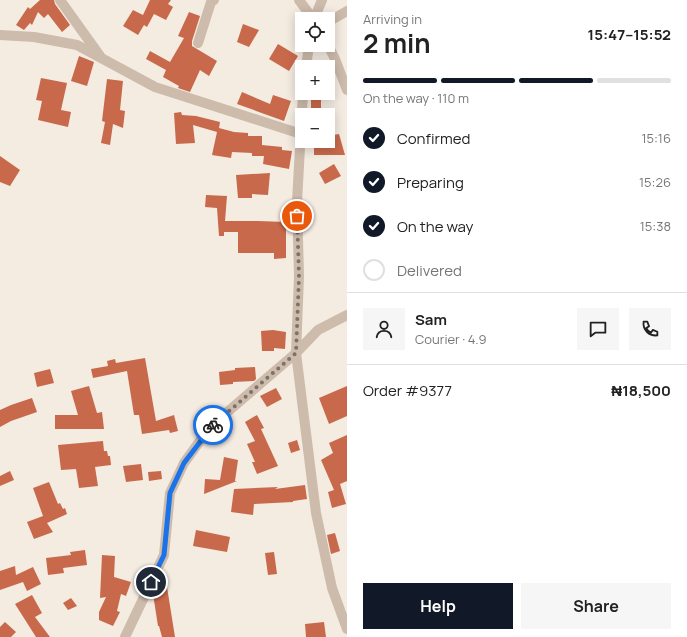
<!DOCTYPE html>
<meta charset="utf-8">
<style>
body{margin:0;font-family:Manrope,sans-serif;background:#f6f6f6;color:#222;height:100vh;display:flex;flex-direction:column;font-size:15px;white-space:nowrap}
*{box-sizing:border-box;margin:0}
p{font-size:13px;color:#767676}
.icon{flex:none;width:22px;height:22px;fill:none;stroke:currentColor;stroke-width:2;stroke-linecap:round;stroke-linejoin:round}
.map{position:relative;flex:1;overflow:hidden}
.sheet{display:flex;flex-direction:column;background:#fff;width:340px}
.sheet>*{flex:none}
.fabs{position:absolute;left:295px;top:12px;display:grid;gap:8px}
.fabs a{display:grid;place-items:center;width:40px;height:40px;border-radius:0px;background:#fff;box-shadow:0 2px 10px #0003;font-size:20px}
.pin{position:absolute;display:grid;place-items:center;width:34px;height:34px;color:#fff;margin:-17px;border:2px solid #fff;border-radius:50%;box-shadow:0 1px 4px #0007}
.courier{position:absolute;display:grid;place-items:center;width:40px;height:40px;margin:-20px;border:3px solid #1a73e8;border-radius:50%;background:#fff;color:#222;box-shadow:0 1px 5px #0007}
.headline em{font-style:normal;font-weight:700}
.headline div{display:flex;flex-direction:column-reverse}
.headline{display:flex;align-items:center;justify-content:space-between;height:68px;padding:0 16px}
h1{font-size:26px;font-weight:700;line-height:30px}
.bar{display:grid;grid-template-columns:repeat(4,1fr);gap:6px 4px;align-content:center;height:48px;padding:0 16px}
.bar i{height:5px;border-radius:3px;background:#e0e0e0}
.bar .selected{background:#111827}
.bar p{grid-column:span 4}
.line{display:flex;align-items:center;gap:10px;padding:0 16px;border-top:1px solid #e0e0e0}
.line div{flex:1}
.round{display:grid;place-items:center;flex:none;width:42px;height:42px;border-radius:0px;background:#f6f6f6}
ol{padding:0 16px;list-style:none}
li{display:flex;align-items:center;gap:12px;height:44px}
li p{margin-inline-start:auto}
li .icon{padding:4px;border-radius:50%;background:#111827;color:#fff;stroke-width:4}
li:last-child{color:#767676}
li i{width:22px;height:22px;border:2px solid #e0e0e0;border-radius:50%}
.button{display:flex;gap:8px;margin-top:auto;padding:8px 16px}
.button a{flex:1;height:46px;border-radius:0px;background:#111827;color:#fff;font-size:16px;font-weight:700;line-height:46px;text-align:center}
.button a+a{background:#f6f6f6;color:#222}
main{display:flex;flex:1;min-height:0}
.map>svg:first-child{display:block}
.building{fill:#c8694b}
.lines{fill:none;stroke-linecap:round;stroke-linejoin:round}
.street{stroke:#cdbbac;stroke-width:10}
.done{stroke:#7c716b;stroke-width:4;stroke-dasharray:0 7.2}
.route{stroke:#1a73e8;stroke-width:5}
</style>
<main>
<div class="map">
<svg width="347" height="637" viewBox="0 0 347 637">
<rect width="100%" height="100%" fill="#f4ebe1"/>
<g class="building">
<polygon points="40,0 54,0 55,4 70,25 62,32 48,14 44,18 38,12 32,25 30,23 24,30 16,25 28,7 30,9"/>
<polygon points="150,0 171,0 168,4 173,7 166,20 154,14 147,27 144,25 138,35 123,26 133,10 143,15"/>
<polygon points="189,12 200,16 192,41 192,46 217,61 209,76 200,70 190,92 178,88 179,86 163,77 166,70 146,59 150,51 170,62 184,38 178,36"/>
<polygon points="243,24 259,30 249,47 237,42"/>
<polygon points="278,44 298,56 289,71 269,59"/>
<polygon points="79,56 94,62 87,86 71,81"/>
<polygon points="41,78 67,83 61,110 71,112 68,127 38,120 42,101 36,100"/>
<polygon points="107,79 123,81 120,110 125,111 123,128 113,124 110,145 101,143 105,122 102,121"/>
<polygon points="242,92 270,104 273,95 291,101 284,121 237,104"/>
<rect x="311" y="93" width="10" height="22"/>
<polygon points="181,112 182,115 196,116 220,122 219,128 234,132 248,133 248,136 262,136 262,145 282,147 282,150 292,151 289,169 263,164 264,156 252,156 252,153 232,152 231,158 212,155 217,132 193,125 195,143 176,144 174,113"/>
<polygon points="339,134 345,155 314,155 314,141 328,141 328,136"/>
<polygon points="0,156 20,170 10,186 0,182"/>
<polygon points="334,164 341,176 325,184 319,173"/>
<polygon points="270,173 268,195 252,194 252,198 238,198 236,175"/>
<polygon points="206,195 227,196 225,221 258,221 286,222 286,258 274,259 274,253 238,253 238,232 224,232 224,236 219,236 217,208 205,207"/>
<polygon points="273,330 286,332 285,349 274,348 274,351 262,351 261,331"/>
<polygon points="145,358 156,421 174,415 178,431 170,433 169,430 142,434 139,415 134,415 127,371 93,378 91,369 108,366 107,361 115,359 116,363"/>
<polygon points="255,367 256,379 254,381 233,382 233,384 220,385 219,372 235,370 235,368"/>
<polygon points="50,369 54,383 37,387 34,373"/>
<polygon points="89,386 97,413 102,412 104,429 55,429 55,415 78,415 71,391"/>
<polygon points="347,386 347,416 329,424 319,398"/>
<polygon points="276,388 282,399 267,407 260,396"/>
<polygon points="32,398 37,412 11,421 0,427 0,410 11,405"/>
<polygon points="257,415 264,428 261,429 278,466 257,474 252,462 255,462 247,444 255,441 245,422"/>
<polygon points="347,435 347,481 340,484 346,504 332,508 328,492 334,490 321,460 333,453 329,443"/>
<polygon points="297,440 300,450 291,453 288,443"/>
<polygon points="103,441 104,451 107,451 108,456 110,456 111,465 95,467 98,486 79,488 76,469 61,470 58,445"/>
<polygon points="224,457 238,460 235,481 237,481 204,494 205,479 220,480"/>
<polygon points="141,464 143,480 126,482 123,466"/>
<polygon points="10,471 14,480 0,486 0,476"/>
<polygon points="161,471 162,479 149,481 148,472"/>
<polygon points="49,482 58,504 60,503 63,509 65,508 67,514 47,523 53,532 34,539 27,522 43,516 33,488"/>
<polygon points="305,485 307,499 293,501 293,502 254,504 253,515 231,512 234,489 278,487 275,489"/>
<polygon points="196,530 230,537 227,552 193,546"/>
<polygon points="335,533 340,551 331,554 327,535"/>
<polygon points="85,550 87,565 63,568 64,573 48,575 46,558 71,555 70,552"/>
<polygon points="274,552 277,574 268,575 265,553"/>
<polygon points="102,555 115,556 114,577 131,582 126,596 121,594 117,611 120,612 113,626 99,620 99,612 106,597 100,598"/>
<polygon points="15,566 16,575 33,567 41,584 27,591 23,582 0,590 0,571"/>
<polygon points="167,587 175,637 162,637 159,626 158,626 153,594 155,589"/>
<polygon points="32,595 42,613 35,617 50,637 36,637 15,604"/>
<polygon points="71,598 77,606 68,610 63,603"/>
<polygon points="5,622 16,632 11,637 0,637 0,627"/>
<polygon points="324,622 326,637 306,637 305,624"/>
</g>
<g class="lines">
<g class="street">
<polyline points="60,0 100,56"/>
<polyline points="299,0 313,19"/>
<polyline points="314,19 322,0"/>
<polyline points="328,22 347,11"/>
<polyline points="0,35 34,37 77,45 155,87 301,134"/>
<polyline points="198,43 211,2 214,0"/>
<polyline points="328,45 335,59 347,90"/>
<polyline points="306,67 309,45"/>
<polyline points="303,93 297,202 299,276 296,353 316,513 332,588 347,629"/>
<polyline points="125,637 164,555 170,493 184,463 210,427 296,353 318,330 347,315"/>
</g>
</g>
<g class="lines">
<polyline class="done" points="213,425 296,353 299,276 297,216"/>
<polyline class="route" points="151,582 164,555 170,493 184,463 213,425"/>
</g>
</svg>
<div class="fabs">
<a><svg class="icon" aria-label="locate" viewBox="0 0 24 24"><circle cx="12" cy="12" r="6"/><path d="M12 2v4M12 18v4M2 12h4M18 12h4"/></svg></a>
<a>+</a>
<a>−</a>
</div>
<div class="pin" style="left:297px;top:216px;background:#ea580c"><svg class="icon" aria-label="bag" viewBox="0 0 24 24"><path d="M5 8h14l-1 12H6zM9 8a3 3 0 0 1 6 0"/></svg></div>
<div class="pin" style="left:151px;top:582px;background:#1f2937"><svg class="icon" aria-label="home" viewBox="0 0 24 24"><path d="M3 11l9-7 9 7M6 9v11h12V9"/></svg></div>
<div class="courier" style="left:213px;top:425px"><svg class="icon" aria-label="bike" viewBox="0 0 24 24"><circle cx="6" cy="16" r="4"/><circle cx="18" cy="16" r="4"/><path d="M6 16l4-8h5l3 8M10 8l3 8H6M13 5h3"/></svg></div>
</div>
<section class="sheet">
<div class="headline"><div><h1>2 min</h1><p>Arriving in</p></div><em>15:47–15:52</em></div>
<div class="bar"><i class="selected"></i><i class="selected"></i><i class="selected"></i><i></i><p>On the way · 110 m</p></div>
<ol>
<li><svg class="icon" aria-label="check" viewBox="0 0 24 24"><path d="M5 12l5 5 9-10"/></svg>Confirmed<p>15:16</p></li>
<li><svg class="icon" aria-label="check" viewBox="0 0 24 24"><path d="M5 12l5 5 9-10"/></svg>Preparing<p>15:26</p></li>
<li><svg class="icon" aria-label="check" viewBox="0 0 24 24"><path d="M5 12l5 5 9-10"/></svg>On the way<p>15:38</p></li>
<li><i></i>Delivered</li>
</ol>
<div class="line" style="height:72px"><a class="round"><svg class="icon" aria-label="person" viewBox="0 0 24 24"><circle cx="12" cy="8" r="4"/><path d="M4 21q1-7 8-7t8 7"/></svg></a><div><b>Sam</b><p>Courier · 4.9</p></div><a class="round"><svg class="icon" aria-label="chat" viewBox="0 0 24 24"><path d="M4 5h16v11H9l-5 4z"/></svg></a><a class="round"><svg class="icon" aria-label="phone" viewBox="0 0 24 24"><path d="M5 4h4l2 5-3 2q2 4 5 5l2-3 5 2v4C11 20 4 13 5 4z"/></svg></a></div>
<div class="line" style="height:52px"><div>Order #9377</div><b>₦18,500</b></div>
<div class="button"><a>Help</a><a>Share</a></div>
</section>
</main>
